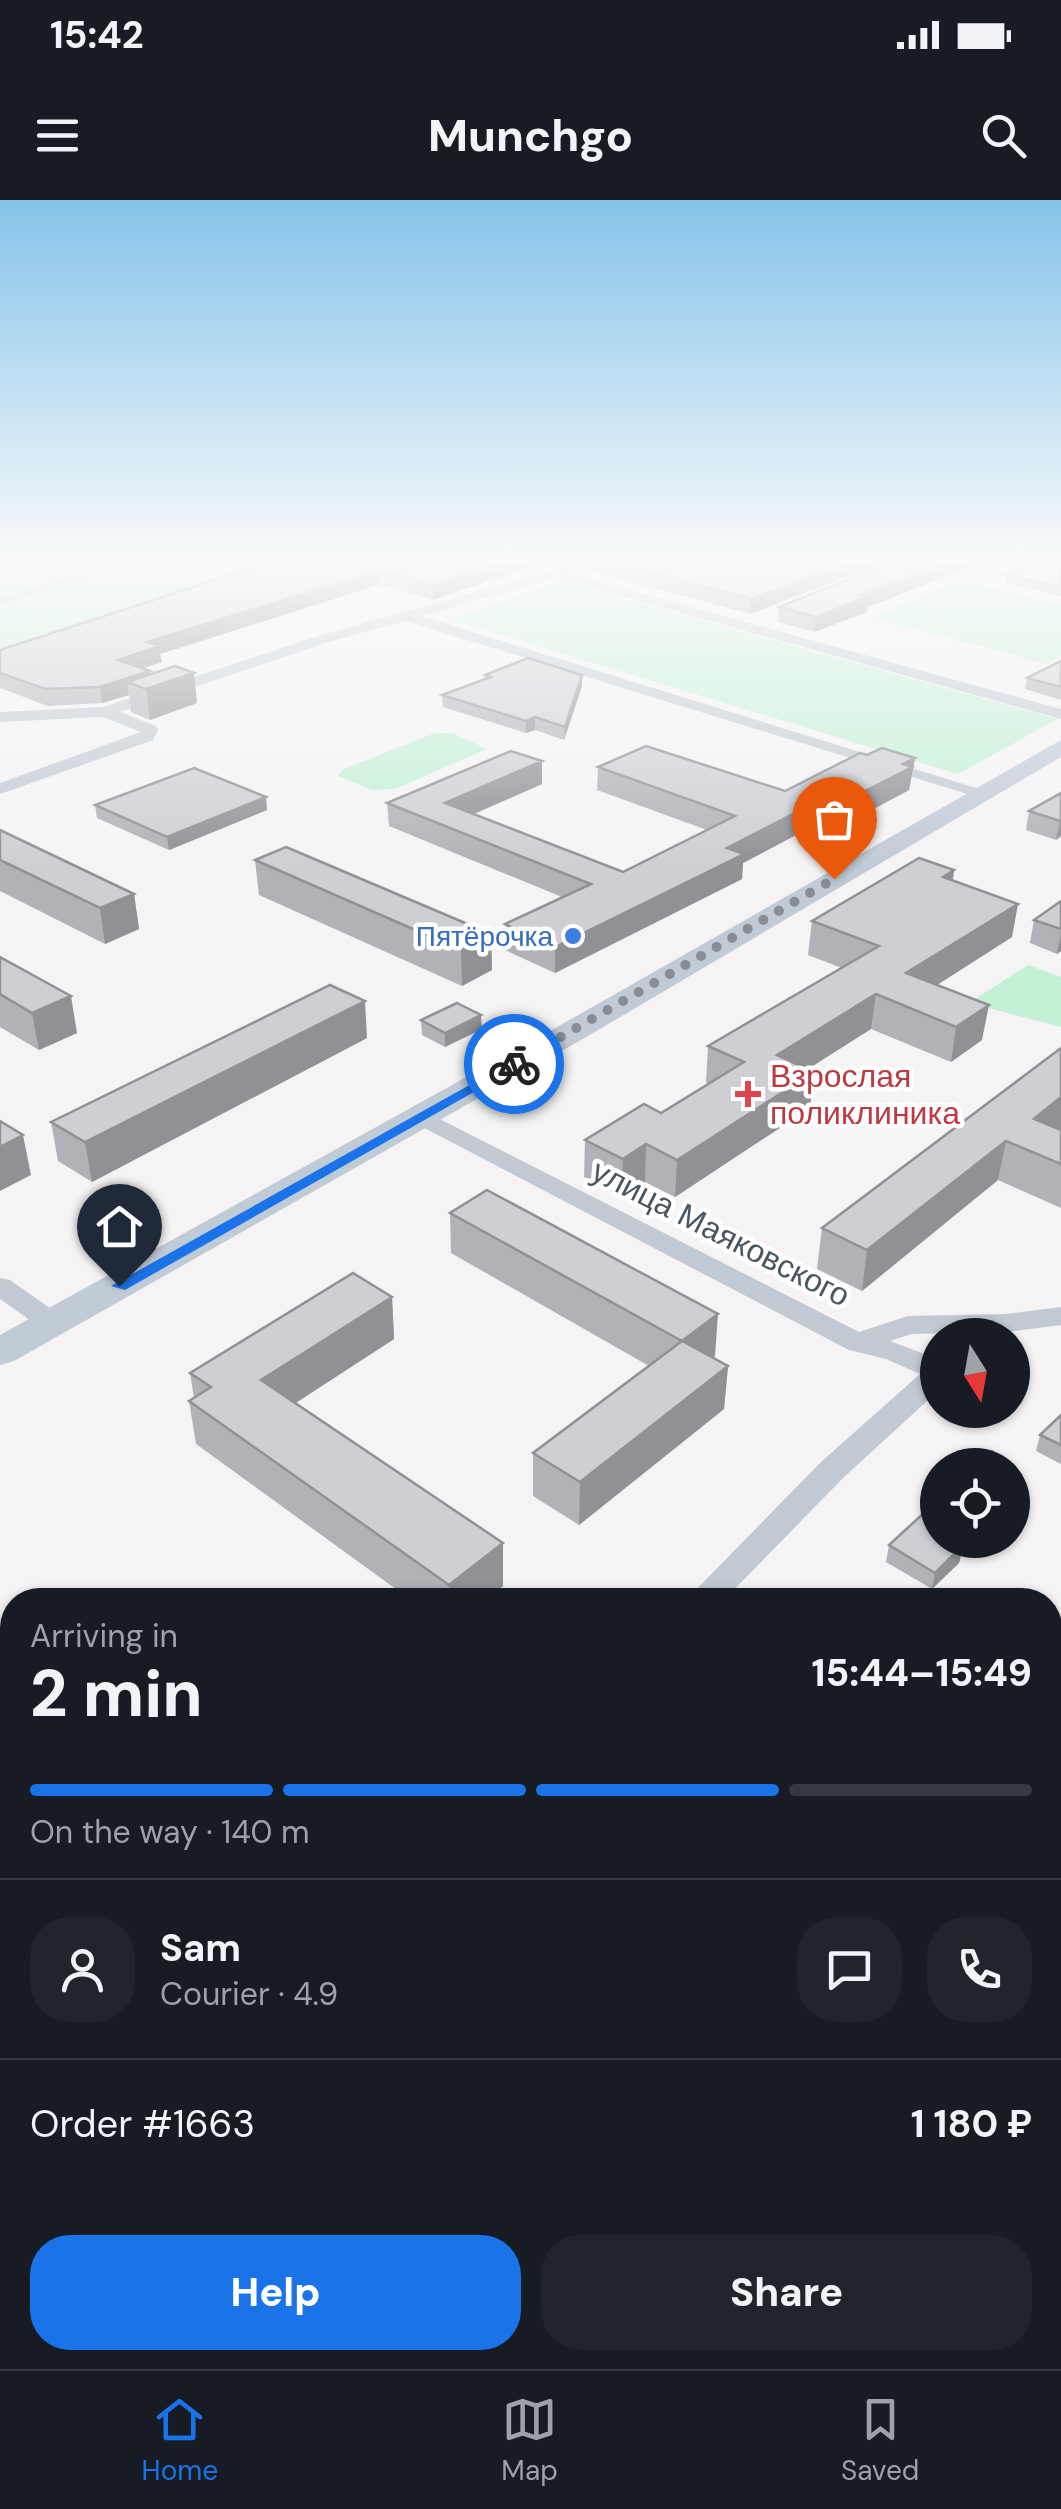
<!DOCTYPE html>
<meta charset="utf-8">
<style>
body{margin:0;font-family:"DM Sans",sans-serif;background:#20242c;color:#f1f3f6;height:100vh;display:flex;flex-direction:column;font-size:38px;white-space:nowrap}
*{box-sizing:border-box;margin:0}
p{font-size:32px;color:#9ea1a6}
.icon{flex:none;width:55px;height:55px;fill:none;stroke:currentColor;stroke-width:2;stroke-linecap:round;stroke-linejoin:round}
.map{position:relative;flex:1;overflow:hidden}
.side{position:absolute;left:0px;top:1388px;width:1062px;height:782px;display:flex;flex-direction:column;background:#171b24;border-radius:40px 40px 0 0;box-shadow:0 2px 8px #0004}
.side>*{flex:none}
.needle{width:65px;rotate:169deg}
.fabs{position:absolute;left:920px;top:1118px;display:grid;gap:20px}
.fabs a{display:grid;place-items:center;width:110px;height:110px;border-radius:50%;background:#171b24;box-shadow:0 2px 8px #0004;font-size:50px}
.pin{position:absolute;display:grid;place-items:center;width:85px;height:85px;color:#fff;margin:-102px -42px;border-radius:50% 50% 50% 0;rotate:-45deg;box-shadow:0 0 10px #0007}
.pin .icon{rotate:45deg}
.courier{position:absolute;display:grid;place-items:center;width:100px;height:100px;margin:-50px;border:8px solid #1a73e8;border-radius:50%;background:#fff;color:#222;box-shadow:0 2px 12px #0007}
.overview em{font-style:normal;font-weight:800}
.overview div{display:flex;flex-direction:column-reverse}
.overview{display:flex;align-items:center;justify-content:space-between;height:170px;padding:0 30px}
h1{font-size:65px;font-weight:800;line-height:75px}
.bar{display:grid;grid-template-columns:repeat(4,1fr);gap:15px 10px;align-content:center;height:120px;padding:0 30px}
.bar i{height:12px;border-radius:8px;background:#363941}
.bar .active{background:#1a73e8}
.bar p{grid-column:span 4}
.line{display:flex;align-items:center;gap:25px;padding:0 30px;border-top:2px solid #363941}
.line div{flex:1}
.round{display:grid;place-items:center;flex:none;width:105px;height:105px;border-radius:40px;background:#20242c}
.cta{display:flex;gap:20px;margin-top:auto;padding:20px 30px}
.cta a{flex:1;height:115px;border-radius:40px;background:#1a73e8;color:#fff;font-size:40px;font-weight:800;line-height:115px;text-align:center}
.cta a+a{background:#20242c;color:#f1f3f6}
.status{display:flex;justify-content:space-between;align-items:center;height:70px;padding:0 50px;background:#171b24;direction:ltr}
.status svg{height:28px;fill:currentColor}
header{display:flex;justify-content:space-between;align-items:center;height:130px;padding:0 30px;background:#171b24;font-size:45px;font-weight:800}
.tabs{display:flex;justify-content:space-around;align-items:center;height:140px;border-top:2px solid #363941;background:#171b24;font-size:28px;color:#9ea1a6}
.tabs a{display:grid;justify-items:center;gap:5px}
.tabs .active{color:#1a73e8}
.map>svg:first-child{display:block}
.green{fill:#c3f1d5}
.lines{fill:none;stroke-linecap:round;stroke-linejoin:round}
.street{fill:#c1cad2;fill-rule:evenodd}
.secondary{fill:#c1cbd6;fill-rule:evenodd}
.wall{fill:#b0b2b7}
.shaded-wall{fill:#909195}
.building{fill:#cdcfd5;stroke:#909195;stroke-width:2.5}
.route{fill:#1a73e8}
.done{stroke:#868d94;stroke-width:10;stroke-dasharray:0 18}
.shop-dot{fill:#3f7fe0;stroke:#fff;stroke-width:4}
.health-dot{fill:#e0444e;stroke:#fff;stroke-width:4}
.labels{text-anchor:middle;dominant-baseline:central;stroke-width:9;stroke-linejoin:round;paint-order:stroke}
.far-shop-label{font-size:28px;fill:#366cbe;stroke:#fff;text-anchor:end}
.health-label{font-size:32px;fill:#be3a42;stroke:#fff;text-anchor:start}
.street-label{font-size:32px;fill:#4a5661;stroke:#fff}
</style>
<div class="status"><b>15:42</b><svg viewBox="0 0 49 12"><path d="M0 12V9h3v3zM5 12V6h3v6zM10 12V3h3v9zM15 12V0h3v12zM26 1h20v11H26zM47 4h2v5h-2z"/></svg></div>
<header><svg class="icon" aria-label="menu" viewBox="0 0 24 24"><path d="M4 6h16M4 12h16M4 18h16"/></svg>Munchgo<svg class="icon" aria-label="search" viewBox="0 0 24 24"><circle cx="10" cy="10" r="6"/><path d="M15 15l6 6"/></svg></header>
<div class="map">
<svg width="1061" height="2169" viewBox="0 0 1061 2169">
<rect width="100%" height="100%" fill="#f5f3f3"/>
<g class="green">
<polygon points="0,362 315,362 0,464"/>
<polygon points="960,380 1061,404 1061,456 1047,464 873,418"/>
<polygon points="560,381 1058,519 958,574 449,419"/>
<polygon points="435,533 453,533 487,549 395,589 372,590 338,576 342,570"/>
<polygon points="1028,765 1061,777 1061,827 969,803"/>
</g>
<g class="lines">
<g class="street">
<polygon points="122,362 145,362 0,405 0,397"/>
<polygon points="583,362 606,362 572,374 1061,509 1061,519 556,378 421,416 989,592 980,597 974,596 405,421 325,443 120,512 156,526 158,530 153,540 0,594 0,583 141,532 103,517 0,522 0,512 103,507 315,437"/>
<polygon points="420,909 859,1132 908,1116 1006,1114 1061,1107 1061,1125 1006,1132 911,1134 890,1141 938,1159 938,1191 843,1278 724,1400 686,1400 821,1262 920,1174 886,1159 849,1150 411,921 408,916 411,911"/>
<polygon points="0,1078 10,1080 64,1118 68,1124 64,1130 44,1130 0,1099"/>
<polygon points="1050,2003 1061,2008 1061,2058 1050,2053"/>
</g>
<polygon class="secondary" points="1061,540 1061,557 588,836 14,1161 0,1165 0,1135 566,822"/>
</g>
<g class="wall">
<polygon points="270,362 543,362 433,400 381,384 160,454 162,462 143,468 150,471 150,474 197,503 150,520 131,512 129,495 102,503 48,506 0,488 0,450"/>
<polygon points="593,362 884,362 750,414 592,371"/>
<polygon points="891,362 981,362 868,407 867,412 814,432 778,422 779,407"/>
<polygon points="1061,362 1061,396 1005,383 1006,375"/>
<polygon points="1061,461 1061,500 1025,489 1027,478"/>
<polygon points="485,475 582,475 582,486 564,540 535,530 526,533 443,507 442,495 485,479"/>
<polygon points="867,555 915,558 909,590 830,632 813,626 743,663 742,679 555,773 505,750 505,724 562,697 389,626 387,603 542,584 474,614 623,672 707,630 597,590 598,567 785,591"/>
<polygon points="1061,593 1061,636 1056,640 1026,630 1029,611"/>
<polygon points="266,597 267,610 169,650 97,618 95,605"/>
<polygon points="0,630 134,694 139,729 105,744 0,691"/>
<polygon points="255,660 491,734 492,770 462,786 259,695"/>
<polygon points="954,670 953,681 1012,737 937,785 982,840 951,862 871,829 808,869 814,872 810,908 675,997 645,982 621,996 584,977 585,940 661,913 709,884 706,882 708,846 842,768 808,755 812,721"/>
<polygon points="1061,701 1061,751 1057,754 1030,743 1034,720"/>
<polygon points="0,757 77,833 39,850 0,827"/>
<polygon points="421,820 482,829 445,847 422,835"/>
<polygon points="367,838 92,982 58,961 51,922"/>
<polygon points="1061,848 1061,1008 998,980 862,1091 817,1069 822,1028"/>
<polygon points="450,1013 715,1156 712,1158 728,1166 724,1209 579,1325 533,1296 533,1253 649,1166 451,1053"/>
<polygon points="392,1097 394,1139 296,1203 503,1343 503,1386 486,1400 411,1400 196,1244 189,1201 194,1198 190,1173"/>
<polygon points="1061,1215 1061,1264 1036,1251 1040,1235"/>
<polygon points="938,1294 938,1340 976,1340 961,1355 959,1363 932,1389 886,1362 889,1345 933,1305 934,1297"/>
<polygon points="1061,1419 1061,1469 1050,1462 1050,1430"/>
<polygon points="786,2158 967,2158 980,2169 788,2169 784,2166"/>
</g>
<g class="shaded-wall">
<polygon points="501,362 543,362 433,400 433,385"/>
<polygon points="848,362 884,362 750,414 751,399"/>
<polygon points="946,362 981,362 868,407 867,412 814,432 816,417 862,395"/>
<polygon points="380,370 381,384 160,454 162,462 120,476 118,460 147,442"/>
<polygon points="150,471 152,487 127,482 129,495 102,503 100,487"/>
<polygon points="194,473 197,503 150,520 146,489"/>
<polygon points="582,475 582,486 564,540 565,527"/>
<polygon points="535,517 535,530 526,533 526,521"/>
<polygon points="915,558 909,590 830,632 832,608 903,564"/>
<polygon points="542,561 542,584 446,626 445,603"/>
<polygon points="266,597 267,610 169,650 167,637"/>
<polygon points="816,602 813,626 743,663 742,679 555,773 555,747 727,648"/>
<polygon points="1061,620 1061,636 1056,640 1060,621"/>
<polygon points="954,670 949,703 943,677"/>
<polygon points="134,694 139,729 105,744 100,708"/>
<polygon points="1018,704 1012,737 904,806 906,773"/>
<polygon points="1061,733 1061,751 1057,754"/>
<polygon points="491,734 492,770 462,786 461,750"/>
<polygon points="876,794 871,829 773,891 777,855"/>
<polygon points="71,796 77,833 39,850 32,813"/>
<polygon points="365,801 367,838 92,982 85,942"/>
<polygon points="989,805 982,840 951,862 956,827"/>
<polygon points="481,815 482,829 445,847 445,833"/>
<polygon points="814,872 810,908 675,997 677,960"/>
<polygon points="1061,897 1061,929 1034,919"/>
<polygon points="23,935 31,975 0,991 0,947"/>
<polygon points="1006,941 998,980 862,1091 867,1050"/>
<polygon points="646,944 645,982 621,996 623,959"/>
<polygon points="392,1097 394,1139 266,1222 261,1180"/>
<polygon points="718,1114 715,1156 679,1183 682,1141"/>
<polygon points="728,1166 724,1209 579,1325 580,1282"/>
<polygon points="962,1340 976,1340 961,1355 959,1363 932,1389 935,1373"/>
<polygon points="503,1343 503,1386 486,1400 450,1400 449,1385"/>
</g>
<g class="building">
<polygon points="270,362 501,362 433,385 380,370 147,442 160,446 118,460 150,471 100,487 45,489 0,473 0,450"/>
<polygon points="614,362 848,362 751,399"/>
<polygon points="891,362 946,362 862,395 869,396 816,417 779,407"/>
<polygon points="1043,362 1061,362 1061,387 1006,375"/>
<polygon points="528,458 582,475 565,527 535,517 526,521 442,495 491,477 485,475"/>
<polygon points="1061,461 1061,487 1027,478"/>
<polygon points="175,466 194,473 146,489 127,482"/>
<polygon points="646,546 785,591 860,553 867,555 882,548 915,558 903,564 912,567 832,608 816,602 727,648 744,654 555,747 505,724 591,684 387,603 511,551 542,561 445,603 623,672 735,616 598,567"/>
<polygon points="194,568 266,597 167,637 95,605"/>
<polygon points="1061,593 1061,620 1060,621 1029,611"/>
<polygon points="0,630 134,694 100,708 0,660"/>
<polygon points="286,647 491,734 461,750 255,660"/>
<polygon points="919,658 954,670 943,677 1018,704 906,773 989,805 956,827 876,794 777,855 814,872 677,960 646,944 623,959 585,940 644,904 661,913 744,862 708,846 879,746 812,721"/>
<polygon points="1061,701 1061,729 1034,720"/>
<polygon points="0,757 71,796 32,813 0,794"/>
<polygon points="330,785 365,801 85,942 51,922"/>
<polygon points="457,803 481,815 445,833 421,820"/>
<polygon points="1061,848 1061,897 1034,919 1061,930 1061,964 1006,941 867,1050 822,1028"/>
<polygon points="0,921 23,935 0,947"/>
<polygon points="487,990 718,1114 682,1141 450,1013"/>
<polygon points="353,1073 392,1097 261,1180 503,1343 449,1385 189,1201 211,1187 190,1173"/>
<polygon points="682,1141 728,1166 580,1282 533,1253"/>
<polygon points="1061,1215 1061,1245 1040,1235"/>
<polygon points="938,1300 938,1340 962,1340 958,1344 962,1346 935,1373 889,1345"/>
<polygon points="842,1394 852,1400 836,1400"/>
<polygon points="1061,1419 1061,1449 1050,1443 1050,1430"/>
<polygon points="93,2158 125,2158 134,2169 81,2169"/>
<polygon points="804,2158 967,2158 980,2169 816,2169"/>
</g>
<linearGradient id="sky" x2="0" y2="1"><stop stop-color="#85c3ea"/><stop offset="0.54" stop-color="#fafafa"/><stop offset="1" stop-color="#fafafa" stop-opacity="0"/></linearGradient>
<rect width="1061" height="666" fill="url(#sky)"/>
<polygon class="route" points="514,860 520,864 518,867 125,1090 111,1086"/>
<g class="lines">
<polyline class="done" points="514,864 834,679"/>
</g>
<circle class="shop-dot" cx="573" cy="736" r="10"/>
<path class="health-dot" d="M743 879h10v10h10v10h-10v10h-10v-10h-10v-10h10z"/>
<g class="labels">
<g class="far-shop-label">
<text x="553" y="736">Пятёрочка</text>
</g>
<g class="health-label">
<text x="770" y="876">Взрослая<tspan x="770" dy="37">поликлиника</tspan></text>
</g>
<g class="street-label">
<text transform="translate(721 1033) rotate(27)">улица Маяковского</text>
</g>
</g>
</svg>
<div class="fabs">
<a><svg class="needle" viewBox="-14 -14 28 28"><path d="M0-13l5 13h-10z" fill="#e53935"/><path d="M0 13l5-13h-10z" fill="#9ea1a6"/></svg></a>
<a><svg class="icon" aria-label="locate" viewBox="0 0 24 24"><circle cx="12" cy="12" r="6"/><path d="M12 2v4M12 18v4M2 12h4M18 12h4"/></svg></a>
</div>
<div class="pin" style="left:834px;top:679px;background:#ea580c"><svg class="icon" aria-label="bag" viewBox="0 0 24 24"><path d="M5 8h14l-1 12H6zM9 8a3 3 0 0 1 6 0"/></svg></div>
<div class="pin" style="left:119px;top:1086px;background:#1f2937"><svg class="icon" aria-label="home" viewBox="0 0 24 24"><path d="M3 11l9-7 9 7M6 9v11h12V9"/></svg></div>
<div class="courier" style="left:514px;top:864px"><svg class="icon" aria-label="bike" viewBox="0 0 24 24"><circle cx="6" cy="16" r="4"/><circle cx="18" cy="16" r="4"/><path d="M6 16l4-8h5l3 8M10 8l3 8H6M13 5h3"/></svg></div>
<section class="side">
<div class="overview"><div><h1>2 min</h1><p>Arriving in</p></div><em>15:44–15:49</em></div>
<div class="bar"><i class="active"></i><i class="active"></i><i class="active"></i><i></i><p>On the way · 140 m</p></div>
<div class="line" style="height:180px"><a class="round"><svg class="icon" aria-label="person" viewBox="0 0 24 24"><circle cx="12" cy="8" r="4"/><path d="M4 21q1-7 8-7t8 7"/></svg></a><div><b>Sam</b><p>Courier · 4.9</p></div><a class="round"><svg class="icon" aria-label="chat" viewBox="0 0 24 24"><path d="M4 5h16v11H9l-5 4z"/></svg></a><a class="round"><svg class="icon" aria-label="phone" viewBox="0 0 24 24"><path d="M5 4h4l2 5-3 2q2 4 5 5l2-3 5 2v4C11 20 4 13 5 4z"/></svg></a></div>
<div class="line" style="height:130px"><div>Order #1663</div><b>1 180 ₽</b></div>
<div class="cta"><a>Help</a><a>Share</a></div>
</section>
</div>
<nav class="tabs">
<a class="active"><svg class="icon" aria-label="home" viewBox="0 0 24 24"><path d="M3 11l9-7 9 7M6 9v11h12V9"/></svg>Home</a>
<a><svg class="icon" aria-label="map" viewBox="0 0 24 24"><path d="M3 6l6-2 6 2 6-2v14l-6 2-6-2-6 2zM9 4v14M15 6v14"/></svg>Map</a>
<a><svg class="icon" aria-label="saved" viewBox="0 0 24 24"><path d="M7 4h10v16l-5-4-5 4z"/></svg>Saved</a>
</nav>
